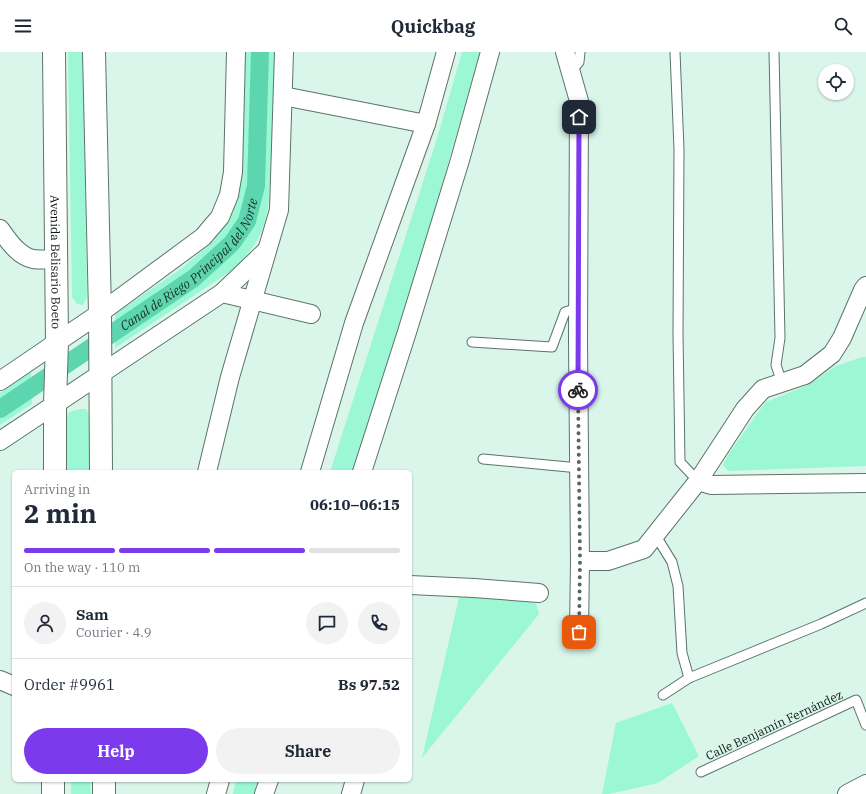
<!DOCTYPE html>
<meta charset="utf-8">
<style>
body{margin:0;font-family:"IBM Plex Serif",serif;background:#f2f2f3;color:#1f2937;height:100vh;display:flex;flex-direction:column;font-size:15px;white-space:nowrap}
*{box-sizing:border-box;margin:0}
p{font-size:13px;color:#747a83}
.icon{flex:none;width:22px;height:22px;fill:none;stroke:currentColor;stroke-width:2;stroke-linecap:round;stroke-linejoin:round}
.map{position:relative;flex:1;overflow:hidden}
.panel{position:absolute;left:12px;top:418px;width:400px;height:312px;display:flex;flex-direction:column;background:#fff;border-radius:6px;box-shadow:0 1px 3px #0004}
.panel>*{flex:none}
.buttons{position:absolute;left:818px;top:12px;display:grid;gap:8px}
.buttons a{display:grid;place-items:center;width:36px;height:36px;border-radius:50%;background:#fff;box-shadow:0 1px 3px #0004;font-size:20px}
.pin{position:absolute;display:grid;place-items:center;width:34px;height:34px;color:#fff;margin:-17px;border-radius:8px;box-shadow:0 2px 6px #0006}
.courier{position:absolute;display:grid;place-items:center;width:40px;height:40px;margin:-20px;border:3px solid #7c3aed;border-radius:50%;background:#fff;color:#222;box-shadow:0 1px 5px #0007}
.overview em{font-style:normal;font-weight:800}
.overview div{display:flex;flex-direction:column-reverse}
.overview{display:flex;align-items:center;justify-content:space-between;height:68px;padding:0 12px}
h1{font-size:26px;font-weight:800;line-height:30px}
.bar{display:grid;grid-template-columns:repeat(4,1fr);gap:6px 4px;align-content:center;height:48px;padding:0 12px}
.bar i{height:5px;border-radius:3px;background:#e0e1e3}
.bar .active{background:#7c3aed}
.bar p{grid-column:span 4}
.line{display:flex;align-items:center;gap:10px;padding:0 12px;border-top:1px solid #e0e1e3}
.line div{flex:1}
.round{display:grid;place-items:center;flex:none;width:42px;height:42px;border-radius:21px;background:#f2f2f3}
.action{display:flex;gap:8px;margin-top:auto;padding:8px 12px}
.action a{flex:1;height:46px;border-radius:24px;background:#7c3aed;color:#fff;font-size:16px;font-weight:800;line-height:46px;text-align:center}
.action a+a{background:#f2f2f3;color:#1f2937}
header{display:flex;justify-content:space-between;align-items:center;height:52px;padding:0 12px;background:#fff;font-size:18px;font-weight:800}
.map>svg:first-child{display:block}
.green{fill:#9cf7d5}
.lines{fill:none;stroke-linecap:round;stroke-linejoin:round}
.canal{stroke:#5dd6af;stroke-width:18}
.lane-casing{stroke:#5b746a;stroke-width:11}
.street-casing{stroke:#5b746a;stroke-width:20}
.secondary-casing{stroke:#5b746a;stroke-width:24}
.lane{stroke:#fff;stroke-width:9}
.street{stroke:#fff;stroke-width:18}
.secondary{stroke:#fff;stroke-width:22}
.done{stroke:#55665f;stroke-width:4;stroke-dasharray:0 7.2}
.route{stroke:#7c3aed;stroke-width:5}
.labels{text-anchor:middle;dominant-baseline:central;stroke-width:3;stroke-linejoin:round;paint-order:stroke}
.street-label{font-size:12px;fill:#0e1814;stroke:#daf6eb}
.water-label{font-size:13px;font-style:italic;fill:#1a2f28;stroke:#daf6eb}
</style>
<header><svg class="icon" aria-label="menu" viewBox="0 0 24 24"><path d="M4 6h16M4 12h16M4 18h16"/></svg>Quickbag<svg class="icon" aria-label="search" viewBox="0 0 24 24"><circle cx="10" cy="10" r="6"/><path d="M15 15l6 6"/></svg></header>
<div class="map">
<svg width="866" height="742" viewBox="0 0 866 742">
<rect width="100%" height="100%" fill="#daf6eb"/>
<g class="green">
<polygon points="68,0 83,0 87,245 83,253 77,252 72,245"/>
<path d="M245 0H276L269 147C268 154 267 162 265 169 260 190 244 208 228 221L115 296V262L182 216 214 188 229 168 239 142Z"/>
<polygon points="462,0 480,0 402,272 352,420 330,420 438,83"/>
<polygon points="862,305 866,305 866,414 728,419 723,413 728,403 756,363 766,350 808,333 836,314"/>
<polygon points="31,320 32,352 0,373 0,341"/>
<polygon points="81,357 86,357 89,363 90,420 66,420 65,368 69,360"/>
<polygon points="460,541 535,548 539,562 422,706"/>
<polygon points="672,651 699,704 658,731 609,742 602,742 616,671"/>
<polygon points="71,728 90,728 91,742 71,742"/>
<polygon points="236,728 258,728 254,742 233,742"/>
</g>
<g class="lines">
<path class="canal" id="s1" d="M0 357 194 226 232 191 247 169 256 134 260 0"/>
<defs>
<g id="lane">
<polyline points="675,0 679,97 678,282 680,410 698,429"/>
<polyline points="774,0 780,286 776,313 782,331"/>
<polyline points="571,20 579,10 580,0"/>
<polyline points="472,290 552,295 565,260 578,256"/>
<polyline points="483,407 579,416"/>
<polyline points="656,484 672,510 678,534 682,601 689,626"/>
<polyline points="663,643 689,626 821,572 866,551"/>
<polyline points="701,720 856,648 866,673"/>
</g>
<g id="street">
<polyline points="565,0 579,49 578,290 580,509 579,580"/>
<polyline points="283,44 426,72"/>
<path d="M0 177C8 188 18 204 33 207 40 208 48 207 56 208"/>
<polyline points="222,241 311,262"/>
<polyline points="0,329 100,261 203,185 220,165 229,143 233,120 236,0"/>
<polyline points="0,389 222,241 266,199"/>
<polyline points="207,420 230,325 279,158 284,0"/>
<polyline points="310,420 354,271 426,72 446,0"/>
<polyline points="362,420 407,280 460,108 490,0"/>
<polyline points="698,429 711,433 866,431"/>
<polyline points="580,509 608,509 644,497 698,429 745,357 763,337 805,323 832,302 842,286 863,238 866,234"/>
<polyline points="410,533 474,536 539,541"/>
<polyline points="0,628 14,634"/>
<polyline points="216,742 220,728"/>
<polyline points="264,742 269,728"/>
<polyline points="351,742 355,728"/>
<polyline points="847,742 866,732"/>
</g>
<g id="secondary">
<path id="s2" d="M54 0 57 290 55 352V420"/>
<polyline points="94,0 100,261 101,420"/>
<polyline points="104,728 104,742"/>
<polyline points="53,742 53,728"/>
</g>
</defs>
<use href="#lane" class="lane-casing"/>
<use href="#street" class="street-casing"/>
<use href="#secondary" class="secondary-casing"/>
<use href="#lane" class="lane"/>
<use href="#street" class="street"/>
<use href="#secondary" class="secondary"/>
</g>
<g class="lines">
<polyline class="done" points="578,338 580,509 579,580"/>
<polyline class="route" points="578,338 579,65"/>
</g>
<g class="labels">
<g class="street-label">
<text stroke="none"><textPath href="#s2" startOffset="210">Avenida Belisario Boeto</textPath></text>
<text transform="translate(774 673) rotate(-25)">Calle Benjamín Fernández</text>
</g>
<g class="water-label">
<text stroke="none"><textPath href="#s1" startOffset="241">Canal de Riego Principal del Norte</textPath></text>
</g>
</g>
</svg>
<div class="buttons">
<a><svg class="icon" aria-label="locate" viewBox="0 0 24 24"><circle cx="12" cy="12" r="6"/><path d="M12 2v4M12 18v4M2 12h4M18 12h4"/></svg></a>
</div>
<div class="pin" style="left:579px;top:580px;background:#ea580c"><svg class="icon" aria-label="bag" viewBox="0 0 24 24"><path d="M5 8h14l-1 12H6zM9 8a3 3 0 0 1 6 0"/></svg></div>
<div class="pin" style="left:579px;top:65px;background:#1f2937"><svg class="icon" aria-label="home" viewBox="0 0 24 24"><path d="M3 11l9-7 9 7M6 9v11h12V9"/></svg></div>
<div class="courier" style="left:578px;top:338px"><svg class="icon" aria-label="bike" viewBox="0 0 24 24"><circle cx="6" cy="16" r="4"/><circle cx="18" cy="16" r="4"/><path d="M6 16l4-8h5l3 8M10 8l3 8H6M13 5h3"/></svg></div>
<section class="panel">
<div class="overview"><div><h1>2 min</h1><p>Arriving in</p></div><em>06:10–06:15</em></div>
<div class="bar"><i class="active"></i><i class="active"></i><i class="active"></i><i></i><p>On the way · 110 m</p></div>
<div class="line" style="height:72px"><a class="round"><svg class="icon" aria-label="person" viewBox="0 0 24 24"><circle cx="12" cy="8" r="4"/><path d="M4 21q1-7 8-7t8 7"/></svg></a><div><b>Sam</b><p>Courier · 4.9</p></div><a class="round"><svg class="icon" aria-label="chat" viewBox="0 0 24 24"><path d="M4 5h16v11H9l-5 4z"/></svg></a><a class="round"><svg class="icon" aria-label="phone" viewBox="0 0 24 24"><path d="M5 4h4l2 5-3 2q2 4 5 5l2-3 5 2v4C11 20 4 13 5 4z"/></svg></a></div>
<div class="line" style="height:52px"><div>Order #9961</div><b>Bs 97.52</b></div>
<div class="action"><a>Help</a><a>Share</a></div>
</section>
</div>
